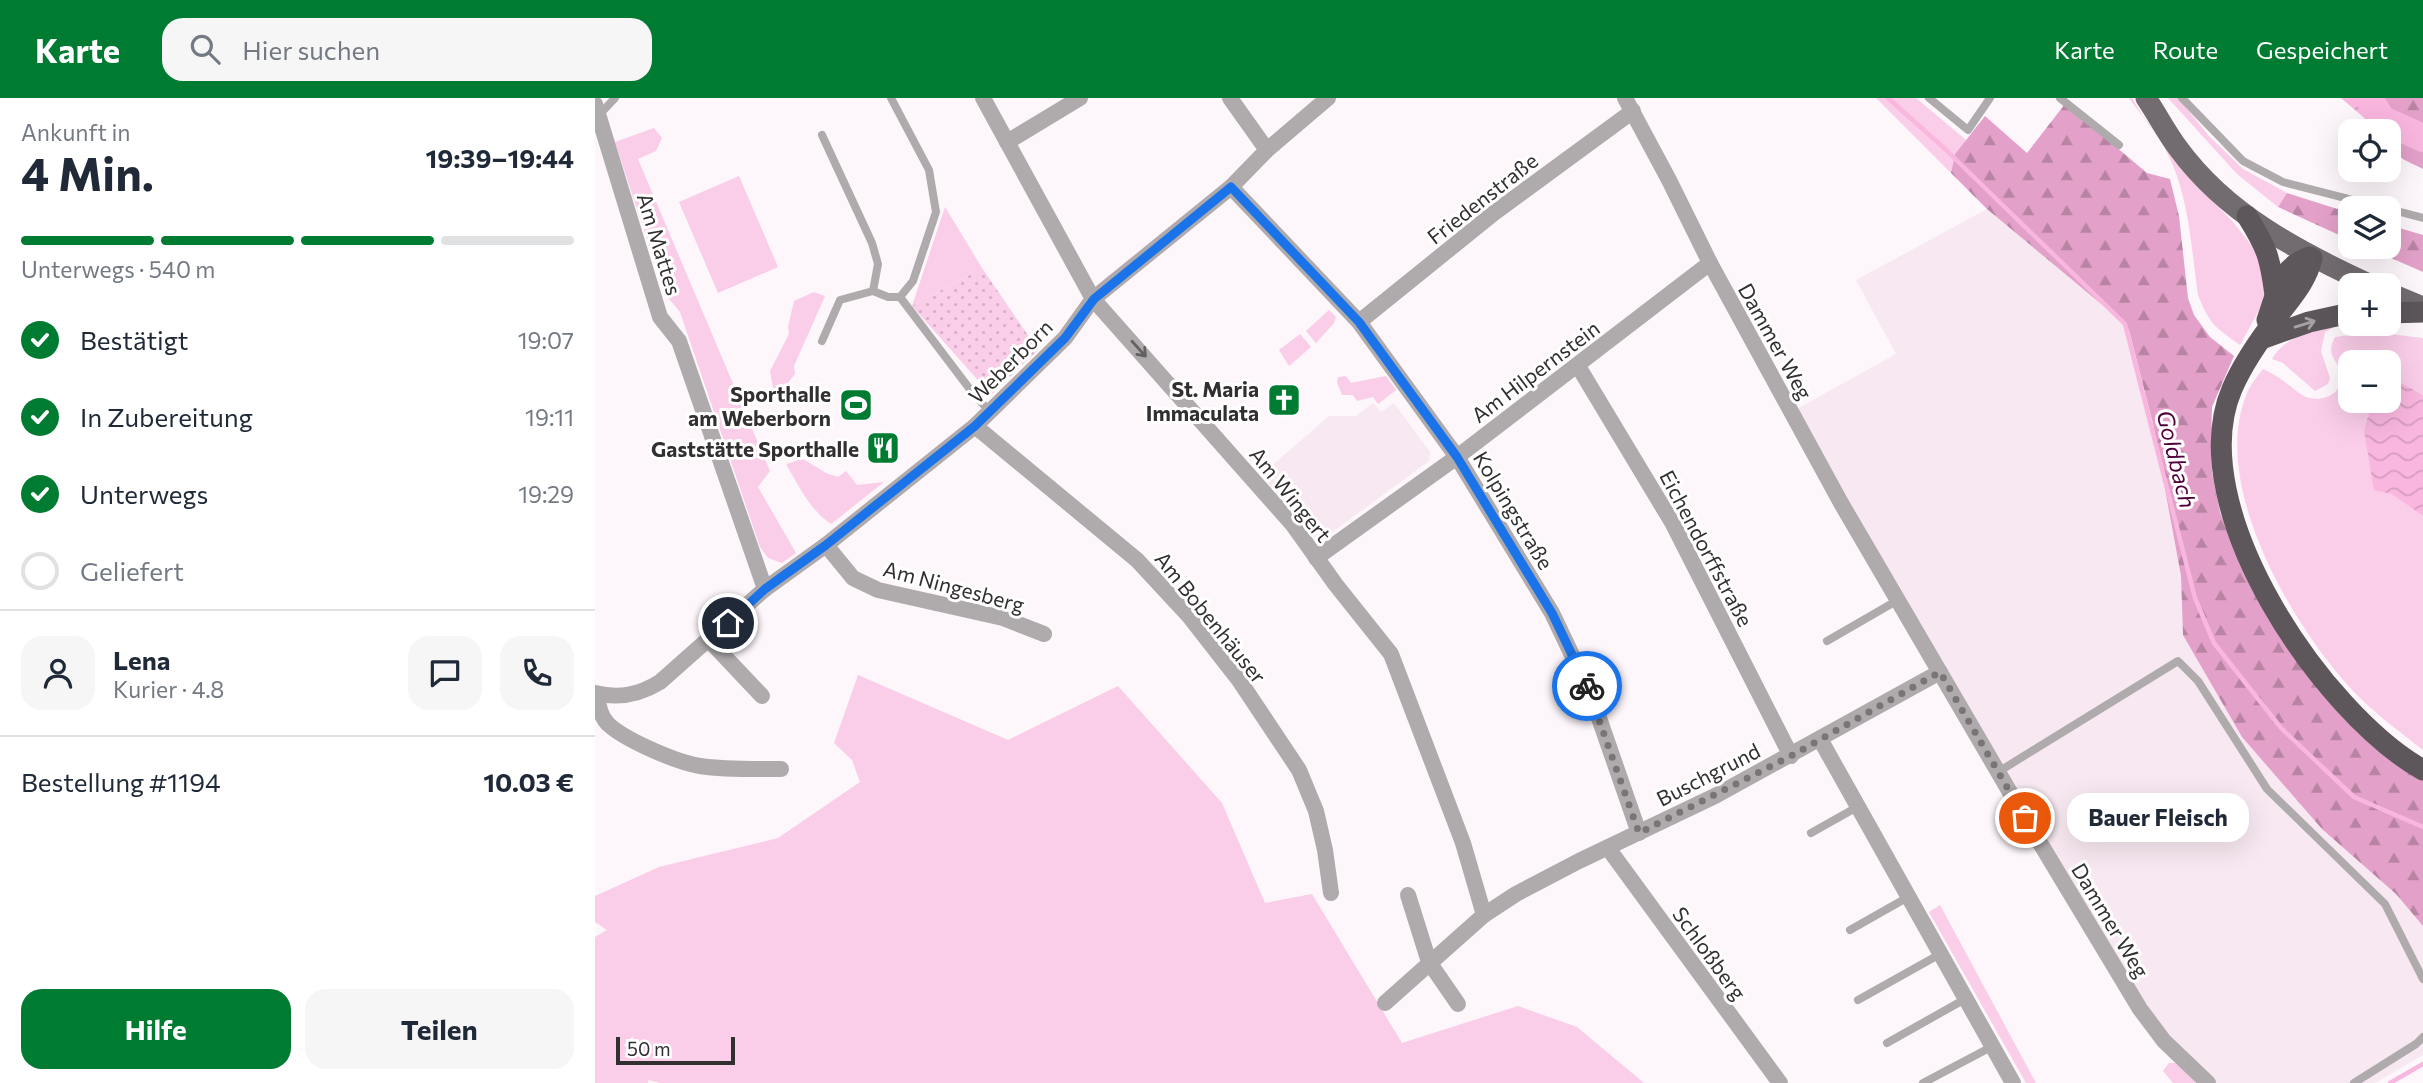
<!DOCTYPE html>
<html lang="de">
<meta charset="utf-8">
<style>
body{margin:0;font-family:Commissioner,sans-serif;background:#f6f6f7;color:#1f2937;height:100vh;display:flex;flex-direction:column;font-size:26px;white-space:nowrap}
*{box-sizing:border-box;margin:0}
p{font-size:23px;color:#747a83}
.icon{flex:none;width:38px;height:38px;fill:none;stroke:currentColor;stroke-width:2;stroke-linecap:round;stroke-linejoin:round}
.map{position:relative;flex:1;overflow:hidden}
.side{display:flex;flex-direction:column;background:#fff;width:595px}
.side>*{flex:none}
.buttons{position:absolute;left:1743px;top:21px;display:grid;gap:14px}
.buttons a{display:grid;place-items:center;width:63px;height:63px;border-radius:14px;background:#fff;box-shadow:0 7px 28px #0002;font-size:35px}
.scale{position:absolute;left:21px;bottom:18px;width:119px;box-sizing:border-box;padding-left:7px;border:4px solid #322f31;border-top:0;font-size:19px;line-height:24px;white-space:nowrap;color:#322f31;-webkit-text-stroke:5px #fff;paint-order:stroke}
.pin{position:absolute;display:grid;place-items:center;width:60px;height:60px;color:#fff;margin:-30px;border:4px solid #fff;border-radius:50%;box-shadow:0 2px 7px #0007}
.courier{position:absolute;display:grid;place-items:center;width:70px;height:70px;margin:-35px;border:5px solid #1a73e8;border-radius:50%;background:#fff;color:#222;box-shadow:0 2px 9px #0007}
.bubble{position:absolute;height:49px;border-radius:21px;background:#fff;box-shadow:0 7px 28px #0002;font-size:23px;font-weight:700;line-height:49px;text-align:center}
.overview em{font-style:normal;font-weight:700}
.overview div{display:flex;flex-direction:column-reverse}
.overview{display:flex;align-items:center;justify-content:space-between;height:119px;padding:0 21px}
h1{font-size:46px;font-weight:700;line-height:52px}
.bar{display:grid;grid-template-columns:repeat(4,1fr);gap:10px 7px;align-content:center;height:84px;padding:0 21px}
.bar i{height:9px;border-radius:5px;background:#e0e1e3}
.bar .selected{background:#007b32}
.bar p{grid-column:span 4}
.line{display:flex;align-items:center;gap:18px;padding:0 21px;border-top:2px solid #e0e1e3}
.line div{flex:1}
.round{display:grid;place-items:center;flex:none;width:74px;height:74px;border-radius:21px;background:#f6f6f7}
ol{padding:0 21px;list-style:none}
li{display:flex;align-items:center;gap:21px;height:77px}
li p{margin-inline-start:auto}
li .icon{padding:7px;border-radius:50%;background:#007b32;color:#fff;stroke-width:4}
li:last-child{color:#747a83}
li i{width:38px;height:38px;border:4px solid #e0e1e3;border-radius:50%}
.primary-button{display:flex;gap:14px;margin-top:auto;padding:14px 21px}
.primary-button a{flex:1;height:80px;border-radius:21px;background:#007b32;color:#fff;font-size:28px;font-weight:700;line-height:80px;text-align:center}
.primary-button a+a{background:#f6f6f7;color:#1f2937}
header{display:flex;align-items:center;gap:42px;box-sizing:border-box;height:98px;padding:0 35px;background:#007b32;color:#fff}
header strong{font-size:33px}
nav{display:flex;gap:38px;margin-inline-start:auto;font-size:24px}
.search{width:490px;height:63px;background:#f6f6f7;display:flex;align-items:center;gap:18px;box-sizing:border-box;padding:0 24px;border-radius:21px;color:#747a83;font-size:26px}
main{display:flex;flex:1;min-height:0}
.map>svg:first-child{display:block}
.built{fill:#f8e8f1}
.green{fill:#facde8}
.forest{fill:url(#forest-firs)}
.park{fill:url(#park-dots)}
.water{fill:url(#water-waves)}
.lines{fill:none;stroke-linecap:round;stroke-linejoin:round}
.stream{stroke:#f9b6df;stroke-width:4.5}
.river{stroke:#f9b6df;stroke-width:28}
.lane{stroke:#afabad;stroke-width:8}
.street{stroke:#afabad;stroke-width:16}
.primary{stroke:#726c70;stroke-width:21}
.highway{stroke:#5d565a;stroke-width:21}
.oneway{stroke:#a6a2a4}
.oneway2{stroke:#646163}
.done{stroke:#797577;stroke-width:7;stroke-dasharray:0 12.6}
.route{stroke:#1a73e8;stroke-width:9}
.labels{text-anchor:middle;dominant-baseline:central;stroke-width:6;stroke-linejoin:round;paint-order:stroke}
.street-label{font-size:21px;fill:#322f31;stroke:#fff}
.poi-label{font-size:21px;font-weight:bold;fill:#322f31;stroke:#fff;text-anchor:end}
.water-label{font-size:23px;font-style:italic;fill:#50013c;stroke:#fff}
</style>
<header>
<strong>Karte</strong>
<div class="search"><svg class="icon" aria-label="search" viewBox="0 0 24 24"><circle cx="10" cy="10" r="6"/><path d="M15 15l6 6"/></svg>Hier suchen</div>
<nav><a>Karte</a><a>Route</a><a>Gespeichert</a></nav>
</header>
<main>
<section class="side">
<div class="overview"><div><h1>4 Min.</h1><p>Ankunft in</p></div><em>19:39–19:44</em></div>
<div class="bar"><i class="selected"></i><i class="selected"></i><i class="selected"></i><i></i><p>Unterwegs · 540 m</p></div>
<ol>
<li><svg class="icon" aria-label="check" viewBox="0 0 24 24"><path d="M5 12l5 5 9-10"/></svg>Bestätigt<p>19:07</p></li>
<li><svg class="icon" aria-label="check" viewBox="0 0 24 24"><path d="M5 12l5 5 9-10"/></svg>In Zubereitung<p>19:11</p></li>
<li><svg class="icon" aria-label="check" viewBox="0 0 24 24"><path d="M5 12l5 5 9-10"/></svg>Unterwegs<p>19:29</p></li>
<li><i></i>Geliefert</li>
</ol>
<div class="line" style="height:126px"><a class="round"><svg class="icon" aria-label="person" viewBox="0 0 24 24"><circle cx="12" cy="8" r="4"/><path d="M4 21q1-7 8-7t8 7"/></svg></a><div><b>Lena</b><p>Kurier · 4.8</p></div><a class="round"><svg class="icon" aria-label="chat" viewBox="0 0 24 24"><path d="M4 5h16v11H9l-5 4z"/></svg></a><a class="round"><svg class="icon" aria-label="phone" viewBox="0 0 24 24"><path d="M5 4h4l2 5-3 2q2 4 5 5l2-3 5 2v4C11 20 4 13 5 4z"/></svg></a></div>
<div class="line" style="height:91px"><div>Bestellung #1194</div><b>10.03 €</b></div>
<div class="primary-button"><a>Hilfe</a><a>Teilen</a></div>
</section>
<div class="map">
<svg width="1828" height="985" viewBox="0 0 1828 985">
<defs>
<pattern id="forest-firs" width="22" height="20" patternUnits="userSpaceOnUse" patternTransform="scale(1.75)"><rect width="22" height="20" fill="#e3a1c9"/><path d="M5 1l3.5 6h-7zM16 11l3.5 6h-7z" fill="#b984a4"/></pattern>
<pattern id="park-dots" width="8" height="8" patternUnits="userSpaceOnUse" patternTransform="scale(1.75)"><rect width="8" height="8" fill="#facde8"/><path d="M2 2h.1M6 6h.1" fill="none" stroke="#d7b0c7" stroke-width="1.8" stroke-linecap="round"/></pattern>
<pattern id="water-waves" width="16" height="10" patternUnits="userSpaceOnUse" patternTransform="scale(1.75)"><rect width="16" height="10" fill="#f9b6df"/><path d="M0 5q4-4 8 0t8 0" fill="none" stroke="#d69dc0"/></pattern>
</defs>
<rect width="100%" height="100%" fill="#fdf6fa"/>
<g class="built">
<polygon points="1392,111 1517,215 1534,232 1558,326 1586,478 1588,537 1828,828 1828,957 1780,985 1616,985 1547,908 1198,313 1301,256 1261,182"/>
<polygon points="778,305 786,314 799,305 835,354 834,363 728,441 722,442 666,377 734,318 761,318"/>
</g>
<g class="green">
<polygon points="1281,0 1321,0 1371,42 1360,56 1356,75"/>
<path d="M1534 0H1537L1548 18 1602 87 1638 124 1666 159 1672 186 1670 201 1645 247C1619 228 1615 227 1603 197 1596 148 1594 93 1569 49 1560 32 1545 16 1534 0Z"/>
<polygon points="1573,0 1583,0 1614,38 1648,71 1692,95 1683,109 1642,76"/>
<polygon points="59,30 67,40 61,53 43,61 175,373 163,389 201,455 187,465 173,460 165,449 85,214 70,196 20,44"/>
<polygon points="144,78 183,169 123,195 84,104"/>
<polygon points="350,109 387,170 317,208"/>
<polygon points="219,194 230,198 199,268 200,276 180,301 175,273 194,236 193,229 199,203"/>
<polygon points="734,212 741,219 739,225 721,245 711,233"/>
<path d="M1730 229 1738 230 1730 234 1726 253 1735 280 1733 286 1720 293 1688 265 1677 261C1688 241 1710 236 1730 229Z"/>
<path d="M1779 234 1828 240V297L1794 278V264H1755V303H1777L1769 333 1797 395 1828 418V652C1804 633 1779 615 1758 593 1698 529 1615 388 1651 298 1654 288 1662 279 1668 271 1676 275 1684 279 1691 285 1697 289 1703 295 1709 298 1724 305 1747 298 1746 279 1745 261 1729 260 1740 239Z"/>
<polygon points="705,236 716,249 694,268 684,252"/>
<polygon points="751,278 756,285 791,278 801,292 783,306 778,299 762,303 758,297 747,297 742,284 743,279"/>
<path d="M208 361 231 375 243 379 251 373 262 387 289 384 236 426C216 413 203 387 191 366Z"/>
<polygon points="263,577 413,642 523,588 627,705 670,805 717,796 807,945 923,908 982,929 1049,985 65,985 53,982 53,985 0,985 0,839 12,832 0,824 0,798 64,769 183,740 265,684 257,662 239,645"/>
<polygon points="1345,807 1441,985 1431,985 1334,814"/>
<polygon points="1574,965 1583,965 1601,985 1578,985 1568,973"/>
</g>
<g class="forest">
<path d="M1786 0H1828V71C1807 60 1794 59 1794 33H1783L1780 29 1789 11Z"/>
<polygon points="1470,6 1552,75 1575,81 1584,118 1593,200 1599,217 1615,239 1639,258 1617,309 1616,342 1617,374 1625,414 1639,451 1661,498 1828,682 1828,828 1801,796 1727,731 1647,639 1588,537 1586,478 1558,326 1534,232 1517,215 1392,111 1356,75 1360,56 1390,18 1432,55"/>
<polygon points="1692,95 1755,115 1755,142 1683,109"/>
<polygon points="1794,127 1828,137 1828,174 1771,149 1794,149"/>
</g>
<polygon class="park" points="387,170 443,252 396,297 317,208"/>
<g class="water">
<polygon points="1746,0 1786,0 1789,11 1780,29"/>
<polygon points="1794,278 1828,297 1828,418 1797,396 1779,392 1769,333 1777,303 1794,303"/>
</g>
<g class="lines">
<g class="stream">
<polyline points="1293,0 1349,50 1530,226 1600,500 1619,545 1686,630 1759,699 1828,729"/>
<polyline points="1795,985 1828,966"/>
</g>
<polyline class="river" points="1774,0 1786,21 1828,40"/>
<g class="lane">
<polyline points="296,0 334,72 341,114 318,183 305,199"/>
<polyline points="1334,0 1373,32 1395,0"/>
<polyline points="1465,0 1524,47"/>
<polyline points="1587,0 1648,63 1688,84 1789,110"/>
<polyline points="4,17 20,0"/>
<polyline points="227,37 277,145 283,166 278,193"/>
<polyline points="1794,111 1828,120"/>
<polyline points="227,243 245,202 278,193 293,199 305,199 374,290 394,313"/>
<polyline points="1232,543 1303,502"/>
<polyline points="1403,674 1583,563 1603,583 1672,691 1790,806 1828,881"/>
<polyline points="1216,735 1264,708"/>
<polyline points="1255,832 1315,798"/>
<polyline points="1263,902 1347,855"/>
<polyline points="1292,945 1372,900"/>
<polyline points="1328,985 1398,948"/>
<polyline points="1759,985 1821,946 1828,939"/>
</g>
<g class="street">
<polyline points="388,0 498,201 698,427 741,487 796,556 868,745 889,817"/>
<polyline points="635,0 672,52"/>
<polyline points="1030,0 1074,82 1115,165 1246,405 1430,720 1545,911 1569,943 1613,985"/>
<polyline points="0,6 65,219 84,243 170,491"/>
<polyline points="412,44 485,0"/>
<polyline points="636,89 764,224 862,359 957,515 996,597 1044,735"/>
<polyline points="764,224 899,115 1038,13"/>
<polyline points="983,268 1078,426 1196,658"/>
<polyline points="380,328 542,462 594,518 644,582 704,672 721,713 730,752 736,795"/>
<polyline points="231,447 258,480 283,492 408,520 449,536"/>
<polyline points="721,460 862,359 1115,165"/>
<polyline points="114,542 167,598"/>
<path d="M0 595C24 601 44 597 65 584L170 491 231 447 380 328 470 240 498 201 636 89 672 52 733 0"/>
<path d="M2 596C3 607 5 618 13 626 30 642 81 664 105 668 132 672 159 671 186 671"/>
<polyline points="1225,641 1418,985"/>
<polyline points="1013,750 1185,985"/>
<polyline points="813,797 834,864 863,906"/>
<polyline points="790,905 889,817 921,796 984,763 1120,698 1345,574"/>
</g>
<g class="primary">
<path d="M1551 0C1562 16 1571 34 1583 50 1631 116 1704 154 1776 187"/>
<polyline points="1794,195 1828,209"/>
</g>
<g class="highway">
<path d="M1652 118C1672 150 1675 159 1680 197"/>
<path d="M1717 160C1712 183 1696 200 1682 219 1665 241 1648 265 1637 291 1586 409 1728 616 1828 672"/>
<polyline points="1794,215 1828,214"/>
<path d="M1672 222C1682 195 1684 170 1714 159"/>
<polyline points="1666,241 1714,224 1755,215"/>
</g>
</g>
<defs><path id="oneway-shaft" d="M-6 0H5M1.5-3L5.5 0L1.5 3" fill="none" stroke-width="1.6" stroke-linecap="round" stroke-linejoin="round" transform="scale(1.75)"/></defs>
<use class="oneway" href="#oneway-shaft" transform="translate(1710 226) rotate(-17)"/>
<use class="oneway2" href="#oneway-shaft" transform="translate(544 251) rotate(48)"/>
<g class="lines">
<polyline class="done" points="992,588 1044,735 1196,658 1345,574 1430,720"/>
<polyline class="route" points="133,525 170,491 231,447 380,328 470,240 499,201 636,89 764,224 862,359 957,515 992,588"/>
</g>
<defs>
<symbol id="church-square" viewBox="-11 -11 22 22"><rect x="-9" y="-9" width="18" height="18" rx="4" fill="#007b32" stroke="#fff"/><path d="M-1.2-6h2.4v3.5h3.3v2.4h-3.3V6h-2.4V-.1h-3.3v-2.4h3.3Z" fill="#fff"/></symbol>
<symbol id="stadium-square" viewBox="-11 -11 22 22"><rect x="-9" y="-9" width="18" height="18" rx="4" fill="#007b32" stroke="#fff"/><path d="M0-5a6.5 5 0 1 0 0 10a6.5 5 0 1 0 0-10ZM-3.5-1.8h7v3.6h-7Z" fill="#fff"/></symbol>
<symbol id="restaurant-square" viewBox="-11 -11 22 22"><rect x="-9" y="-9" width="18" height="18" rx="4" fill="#007b32" stroke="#fff"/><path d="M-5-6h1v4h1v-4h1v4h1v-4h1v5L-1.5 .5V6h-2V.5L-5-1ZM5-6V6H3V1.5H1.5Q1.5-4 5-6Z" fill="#fff"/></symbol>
</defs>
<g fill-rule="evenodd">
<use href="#church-square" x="670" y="283" width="38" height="38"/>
<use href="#stadium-square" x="242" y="288" width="38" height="38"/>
<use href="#restaurant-square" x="269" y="331" width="38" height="38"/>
</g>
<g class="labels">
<g class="street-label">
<text transform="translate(887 100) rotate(-38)">Friedenstraße</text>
<text transform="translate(65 146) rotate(73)">Am Mattes</text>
<text transform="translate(1181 243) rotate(61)">Dammer Weg</text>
<text transform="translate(415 263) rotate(-45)">Weberborn</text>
<text transform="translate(940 273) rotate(-37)">Am Hilpernstein</text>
<text transform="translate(696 396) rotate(51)">Am Wingert</text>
<text transform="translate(919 412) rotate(59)">Kolpingstraße</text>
<text transform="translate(1112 450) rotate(62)">Eichendorffstraße</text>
<text transform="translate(359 488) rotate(15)">Am Ningesberg</text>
<text transform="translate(616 519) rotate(51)">Am Bobenhäuser</text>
<text transform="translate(1113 676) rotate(-27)">Buschgrund</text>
<text transform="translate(1516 822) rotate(59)">Dammer Weg</text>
<text transform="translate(1115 855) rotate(54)">Schloßberg</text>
</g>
<g class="poi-label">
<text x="664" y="290">St. Maria<tspan x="664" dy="24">Immaculata</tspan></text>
<text x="236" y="295">Sporthalle<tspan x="236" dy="24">am Weberborn</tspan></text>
<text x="264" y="350">Gaststätte Sporthalle</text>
</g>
<g class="water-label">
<text transform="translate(1582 361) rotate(76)">Goldbach</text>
</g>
</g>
</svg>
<div class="buttons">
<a><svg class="icon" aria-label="locate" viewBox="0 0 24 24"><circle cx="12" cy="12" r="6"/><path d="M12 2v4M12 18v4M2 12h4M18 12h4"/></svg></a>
<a><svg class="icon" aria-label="layers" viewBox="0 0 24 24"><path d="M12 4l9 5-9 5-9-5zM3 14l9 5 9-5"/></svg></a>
<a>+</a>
<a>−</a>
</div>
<div class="scale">50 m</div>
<div class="pin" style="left:1430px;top:720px;background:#ea580c"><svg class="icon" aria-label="bag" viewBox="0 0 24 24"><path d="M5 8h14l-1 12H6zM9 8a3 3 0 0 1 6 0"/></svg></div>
<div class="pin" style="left:133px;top:525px;background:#1f2937"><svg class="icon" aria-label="home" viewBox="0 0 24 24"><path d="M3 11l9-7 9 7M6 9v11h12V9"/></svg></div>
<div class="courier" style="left:992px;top:588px"><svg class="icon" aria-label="bike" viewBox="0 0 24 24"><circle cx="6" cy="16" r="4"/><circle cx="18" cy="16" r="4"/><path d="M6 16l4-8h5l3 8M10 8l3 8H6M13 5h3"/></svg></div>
<div class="bubble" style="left:1472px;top:695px;width:182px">Bauer Fleisch</div>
</div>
</main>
